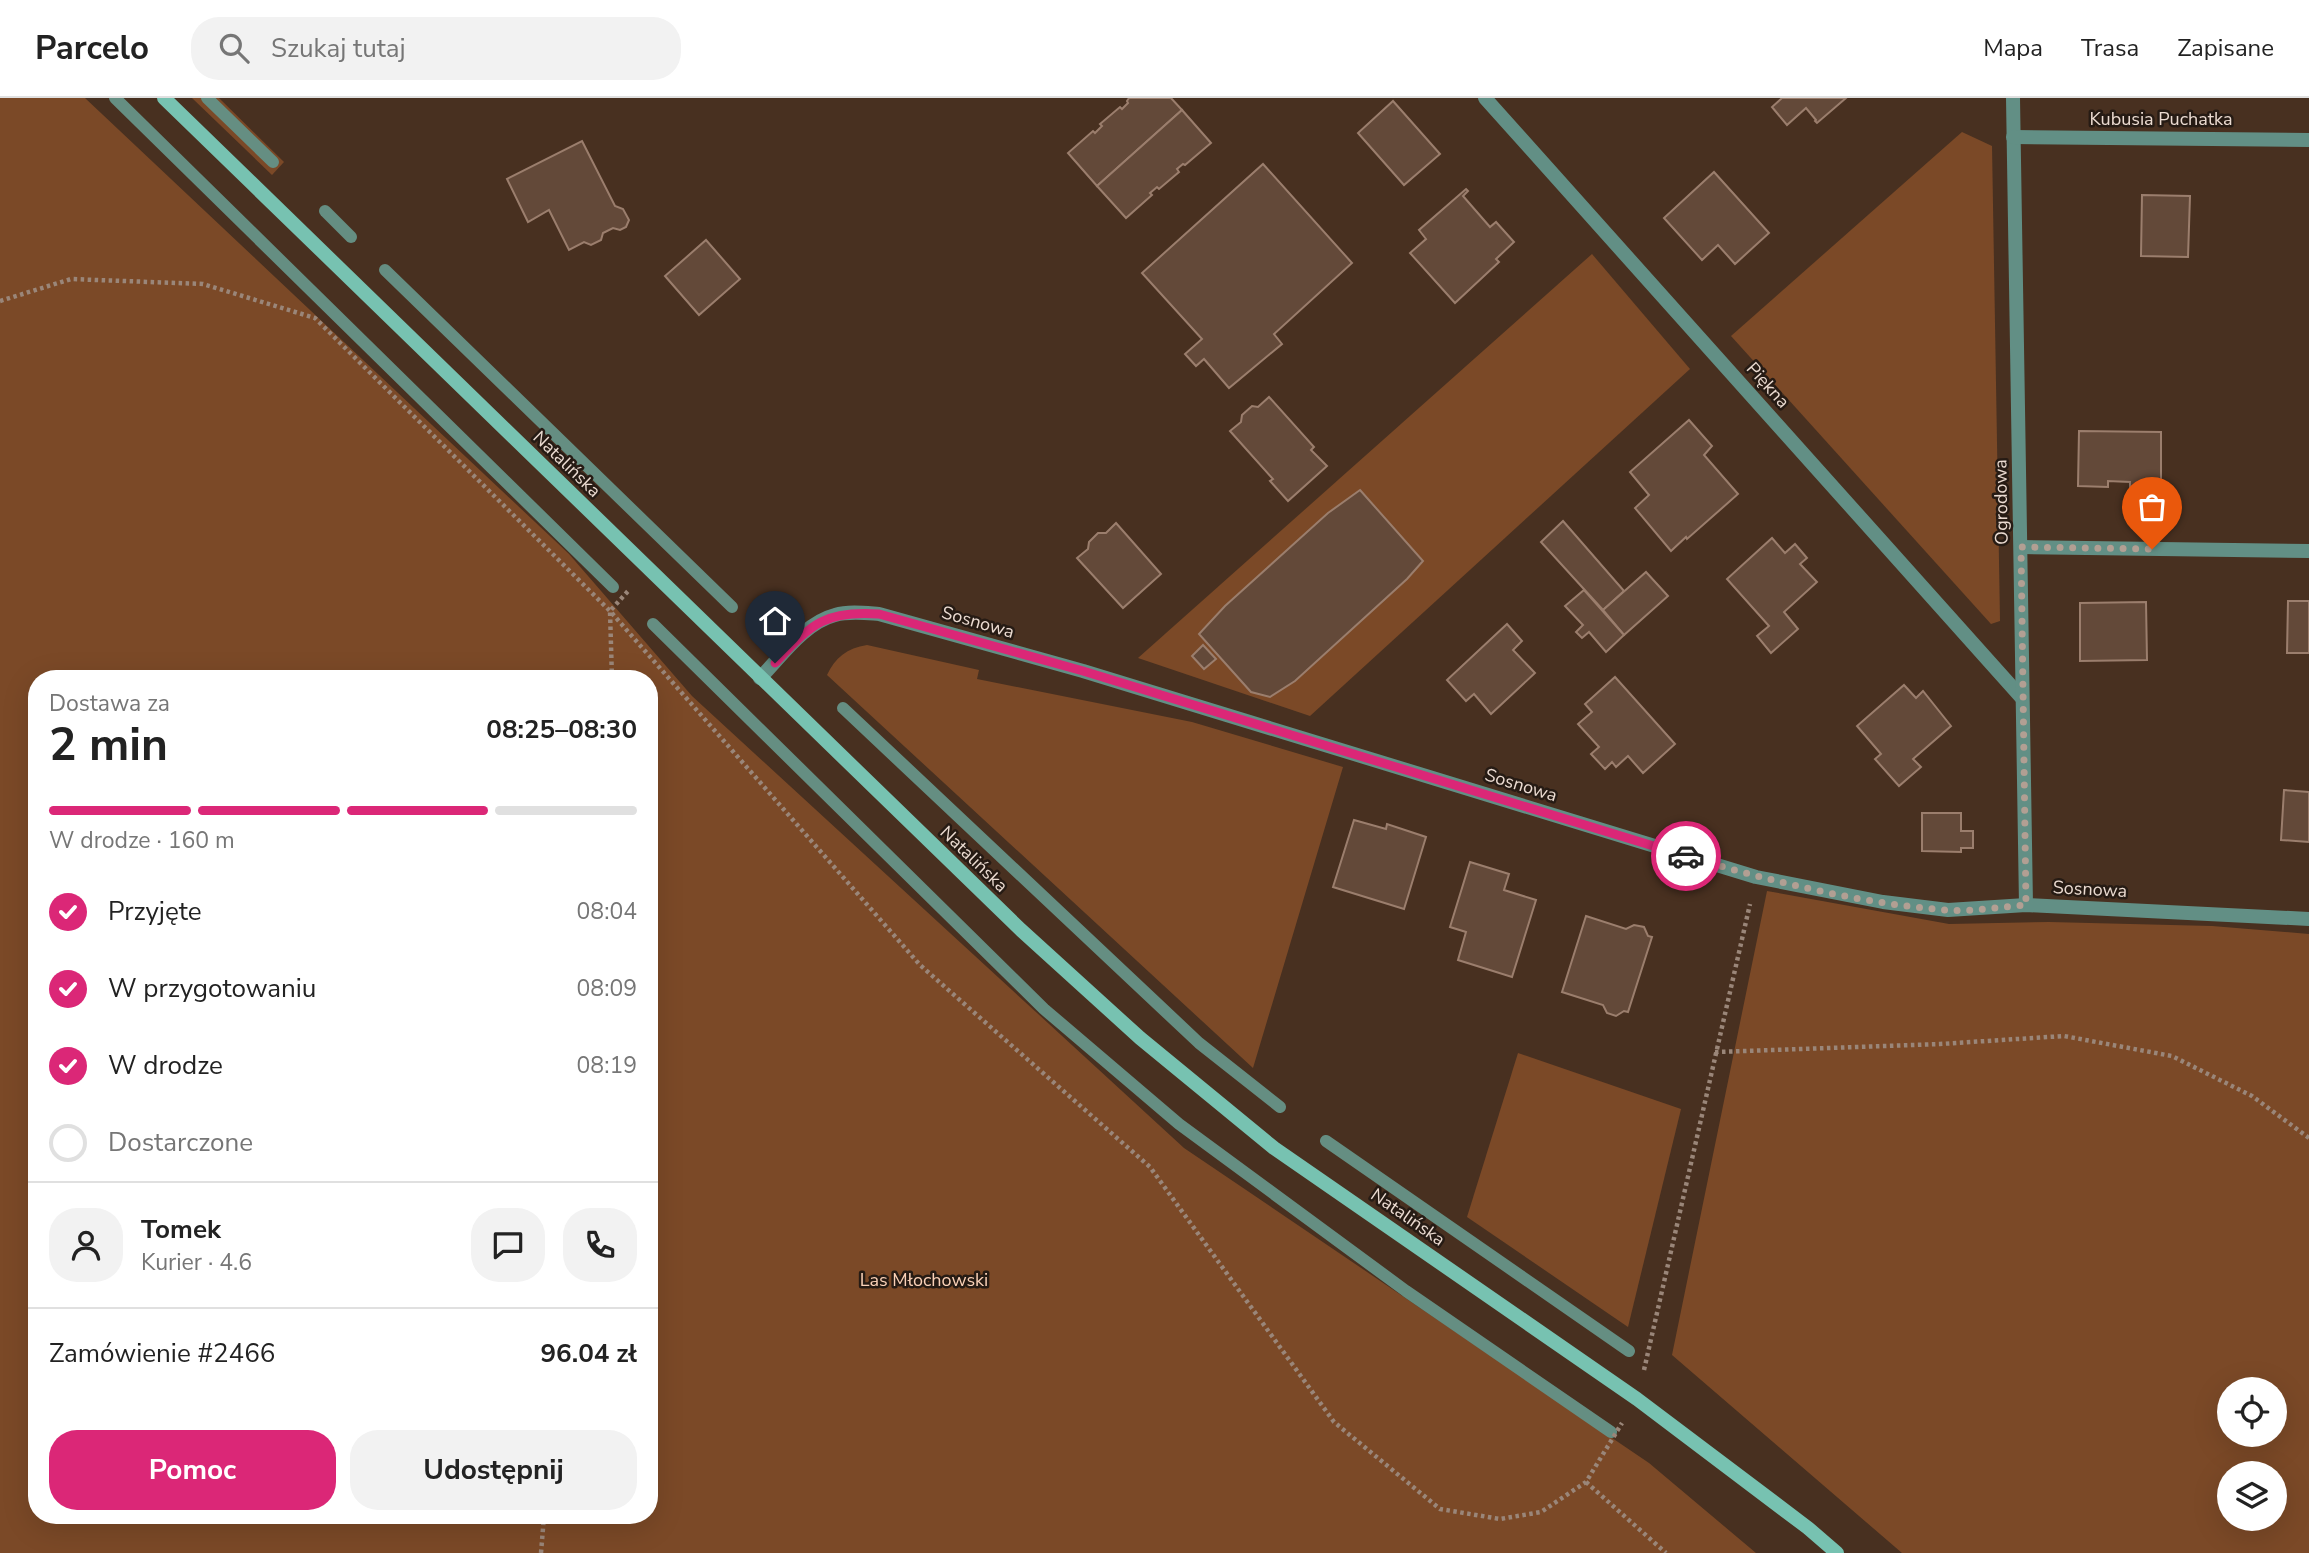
<!DOCTYPE html>
<html lang="pl">
<meta charset="utf-8">
<style>
body{margin:0;font-family:"Nunito Sans",sans-serif;background:#f2f2f2;color:#222;height:100vh;display:flex;flex-direction:column;font-size:26px;white-space:nowrap}
*{box-sizing:border-box;margin:0}
p{font-size:23px;color:#767676}
.icon{flex:none;width:38px;height:38px;fill:none;stroke:currentColor;stroke-width:2;stroke-linecap:round;stroke-linejoin:round}
.map{position:relative;flex:1;overflow:hidden}
.side{position:absolute;left:28px;top:572px;width:630px;height:854px;display:flex;flex-direction:column;background:#fff;border-radius:28px;box-shadow:0 7px 28px #0002}
.side>*{flex:none}
.tools{position:absolute;left:2217px;top:1279px;display:grid;gap:14px}
.tools a{display:grid;place-items:center;width:70px;height:70px;border-radius:50%;background:#fff;box-shadow:0 7px 28px #0002;font-size:35px}
.pin{position:absolute;display:grid;place-items:center;width:60px;height:60px;color:#fff;margin:-72px -30px;border-radius:50% 50% 50% 0;rotate:-45deg;box-shadow:0 0 7px #0007}
.pin .icon{rotate:45deg}
.courier{position:absolute;display:grid;place-items:center;width:70px;height:70px;margin:-35px;border:5px solid #db2777;border-radius:50%;background:#fff;color:#222;box-shadow:0 2px 9px #0007}
.summary em{font-style:normal;font-weight:700}
.summary div{display:flex;flex-direction:column-reverse}
.summary{display:flex;align-items:center;justify-content:space-between;height:119px;padding:0 21px}
h1{font-size:46px;font-weight:700;line-height:52px}
.bar{display:grid;grid-template-columns:repeat(4,1fr);gap:10px 7px;align-content:center;height:84px;padding:0 21px}
.bar i{height:9px;border-radius:5px;background:#e0e0e0}
.bar .selected{background:#db2777}
.bar p{grid-column:span 4}
.line{display:flex;align-items:center;gap:18px;padding:0 21px;border-top:2px solid #e0e0e0}
.line div{flex:1}
.round{display:grid;place-items:center;flex:none;width:74px;height:74px;border-radius:28px;background:#f2f2f2}
ol{padding:0 21px;list-style:none}
li{display:flex;align-items:center;gap:21px;height:77px}
li p{margin-inline-start:auto}
li .icon{padding:7px;border-radius:50%;background:#db2777;color:#fff;stroke-width:4}
li:last-child{color:#767676}
li i{width:38px;height:38px;border:4px solid #e0e0e0;border-radius:50%}
.cta{display:flex;gap:14px;margin-top:auto;padding:14px 21px}
.cta a{flex:1;height:80px;border-radius:28px;background:#db2777;color:#fff;font-size:28px;font-weight:700;line-height:80px;text-align:center}
.cta a+a{background:#f2f2f2;color:#222}
header{display:flex;align-items:center;gap:42px;box-sizing:border-box;height:98px;padding:0 35px;background:#fff;border-bottom:2px solid #e0e0e0}
header strong{font-size:33px}
nav{display:flex;gap:38px;margin-inline-start:auto;font-size:24px}
.search{width:490px;height:63px;background:#f2f2f2;display:flex;align-items:center;gap:18px;box-sizing:border-box;padding:0 24px;border-radius:28px;color:#767676;font-size:26px}
.map>svg:first-child{display:block}
.green{fill:#7b4927;fill-rule:evenodd}
.lines{fill:none;stroke-linecap:round;stroke-linejoin:round}
.stream{stroke:#658e82;stroke-width:12}
.building{fill:#634939;stroke:#9b7e6d;stroke-width:2}
.path{stroke:#9a8679;stroke-width:4.5;stroke-dasharray:3.5 3.5;stroke-linecap:butt}
.street{stroke:#628f85;stroke-width:14}
.secondary{stroke:#77c2b1;stroke-width:14}
.done{stroke:#b29f93;stroke-width:7;stroke-dasharray:0 12.6}
.route{stroke:#db2777;stroke-width:9}
.labels{text-anchor:middle;dominant-baseline:central;stroke-width:5;stroke-linejoin:round;paint-order:stroke}
.street-label{font-size:18px;fill:#ebdbd1;stroke:#261b14}
.park-label{font-size:18px;fill:#fbd1b7;stroke:#261b14}
</style>
<header>
<strong>Parcelo</strong>
<div class="search"><svg class="icon" aria-label="search" viewBox="0 0 24 24"><circle cx="10" cy="10" r="6"/><path d="M15 15l6 6"/></svg>Szukaj tutaj</div>
<nav><a>Mapa</a><a>Trasa</a><a>Zapisane</a></nav>
</header>
<div class="map">
<svg width="2309" height="1455" viewBox="0 0 2309 1455">
<rect width="100%" height="100%" fill="#483020"/>
<g class="green">
<path d="M0 0H85L569 456 692 598 1184 1050 1649 1365 1756 1455H0ZM37 581H649V1418H37Z"/>
<polygon points="192,0 219,0 284,64 272,77"/>
<polygon points="1962,34 1992,48 2000,523 1991,526 1731,238"/>
<polygon points="1592,156 1690,271 1310,618 1138,560"/>
<path d="M867 547 979 572 977 581 1192 624 1343 669 1253 970 827 577C835 560 847 550 867 547Z"/>
<path d="M1767 793 1949 826 2049 824 2212 828 2309 836V1455H1902L1672 1257ZM2230 1292H2275V1337H2230ZM2230 1376H2275V1421H2230Z"/>
<polygon points="1518,955 1681,1011 1628,1229 1467,1119"/>
</g>
<g class="lines">
<g class="stream">
<polyline points="115,0 613,489"/>
<polyline points="207,0 273,64"/>
<polyline points="325,113 351,139"/>
<polyline points="385,172 732,509"/>
<polyline points="653,526 1044,911 1179,1026 1406,1193 1611,1334"/>
<polyline points="843,610 1199,945 1280,1009"/>
<polyline points="1326,1043 1629,1253"/>
</g>
</g>
<g class="building">
<polygon points="1129,0 1171,0 1182,12 1097,88 1068,55 1093,33 1095,35 1102,28 1100,26 1120,9 1122,11 1128,5 1127,3"/>
<polygon points="1782,0 1846,0 1817,25 1815,23 1816,22 1806,10 1787,27 1772,9"/>
<polygon points="1393,3 1440,56 1404,87 1358,35"/>
<polygon points="1182,12 1211,45 1185,67 1183,66 1177,71 1179,74 1159,91 1157,89 1150,95 1152,97 1126,120 1097,88"/>
<polygon points="582,43 615,108 623,111 629,122 626,129 620,132 613,130 603,135 601,142 591,147 584,144 569,152 549,112 528,124 507,81"/>
<polygon points="1263,66 1352,165 1274,236 1282,246 1229,290 1204,261 1196,268 1185,256 1202,241 1142,175"/>
<polygon points="1714,74 1769,135 1735,166 1718,147 1702,162 1664,120"/>
<polygon points="1466,91 1468,93 1463,98 1490,129 1496,124 1514,144 1496,161 1499,164 1455,205 1410,155 1426,141 1419,132"/>
<polygon points="2142,97 2190,98 2188,159 2141,158"/>
<polygon points="706,142 740,181 699,217 665,178"/>
<polygon points="1269,299 1314,349 1311,352 1327,368 1288,403 1270,383 1273,381 1230,333 1241,324 1242,317 1252,308 1258,309"/>
<polygon points="1689,322 1712,348 1704,357 1738,396 1687,441 1686,439 1671,453 1635,410 1649,397 1630,374"/>
<polygon points="2079,333 2161,334 2161,389 2130,389 2130,384 2108,383 2108,389 2078,388"/>
<polygon points="1360,392 1423,463 1407,481 1295,583 1270,599 1251,594 1199,536 1225,508 1328,415"/>
<polygon points="1563,423 1624,493 1603,512 1541,444"/>
<polygon points="1116,425 1161,476 1123,510 1077,460 1088,451 1089,444 1098,435 1106,435"/>
<polygon points="1772,440 1785,455 1795,446 1807,460 1800,466 1817,484 1784,514 1798,531 1771,555 1757,538 1769,528 1727,481"/>
<polygon points="1646,474 1668,498 1624,537 1603,512"/>
<polygon points="1584,492 1624,537 1606,554 1589,534 1582,540 1576,534 1583,527 1565,508"/>
<polygon points="2288,503 2309,503 2309,555 2287,555"/>
<polygon points="2146,504 2147,562 2080,563 2080,505"/>
<polygon points="1507,526 1522,543 1513,552 1535,575 1491,616 1474,596 1466,603 1447,582"/>
<polygon points="1203,547 1216,561 1204,571 1192,558"/>
<polygon points="1615,579 1675,646 1643,675 1628,658 1616,669 1612,664 1605,671 1591,656 1599,649 1578,626 1592,614 1585,606"/>
<polygon points="1904,587 1916,600 1923,593 1951,628 1913,661 1921,669 1899,688 1875,661 1881,656 1857,628"/>
<polygon points="2284,692 2309,694 2309,744 2281,742"/>
<polygon points="1922,715 1961,715 1961,733 1973,733 1973,750 1961,750 1961,754 1922,753"/>
<polygon points="1354,722 1386,731 1387,726 1426,739 1404,811 1333,789"/>
<polygon points="1470,764 1509,776 1504,792 1536,802 1512,879 1458,862 1466,834 1450,829"/>
<polygon points="1586,818 1626,831 1634,827 1644,829 1648,838 1652,839 1628,914 1624,913 1616,918 1607,915 1603,907 1562,894"/>
</g>
<g class="lines">
<g class="path">
<polyline points="0,203 71,181 203,186 315,220 610,513 920,867 1150,1069 1334,1324 1440,1411 1500,1421 1541,1414 1586,1384 1622,1325"/>
<polyline points="612,581 610,513 629,492"/>
<polyline points="1715,954 1940,946 2064,938 2172,958 2252,998 2309,1040"/>
<polyline points="1644,1272 1750,806"/>
<polyline points="1586,1384 1666,1455"/>
<polyline points="541,1455 544,1418"/>
</g>
<g class="street">
<polyline points="1485,0 2021,599"/>
<polyline points="2013,0 2026,807"/>
<polyline points="2013,39 2309,42"/>
<polyline points="2021,449 2309,453"/>
<path d="M760 580C781 559 804 525 835 517 849 513 865 515 879 516L1083 573 1756 779 1883 804 1948 812 2026 807 2309 821"/>
</g>
<polyline class="secondary" points="164,0 1021,832 1140,940 1274,1050 1637,1301 1808,1430 1837,1455"/>
</g>
<g class="lines">
<path class="done" d="M1686 758C1770 783 1857 805 1945 812 1971 814 1999 809 2026 807L2021 449 2152 451"/>
<path class="route" d="M775 565C811 527 823 512 879 516L1083 573 1686 758"/>
</g>
<g class="labels">
<g class="street-label">
<text x="2161" y="21">Kubusia Puchatka</text>
<text transform="translate(1768 287) rotate(48)">Piękna</text>
<text transform="translate(567 366) rotate(44)">Natalińska</text>
<text transform="translate(2001 404) rotate(-91)">Ogrodowa</text>
<text transform="translate(978 524) rotate(16)">Sosnowa</text>
<text transform="translate(1521 687) rotate(17)">Sosnowa</text>
<text transform="translate(974 761) rotate(44)">Natalińska</text>
<text transform="translate(2090 791) rotate(3)">Sosnowa</text>
<text transform="translate(1408 1119) rotate(35)">Natalińska</text>
</g>
<g class="park-label">
<text x="924" y="1182">Las Młochowski</text>
</g>
</g>
</svg>
<div class="tools">
<a><svg class="icon" aria-label="locate" viewBox="0 0 24 24"><circle cx="12" cy="12" r="6"/><path d="M12 2v4M12 18v4M2 12h4M18 12h4"/></svg></a>
<a><svg class="icon" aria-label="layers" viewBox="0 0 24 24"><path d="M12 4l9 5-9 5-9-5zM3 14l9 5 9-5"/></svg></a>
</div>
<div class="pin" style="left:2152px;top:451px;background:#ea580c"><svg class="icon" aria-label="bag" viewBox="0 0 24 24"><path d="M5 8h14l-1 12H6zM9 8a3 3 0 0 1 6 0"/></svg></div>
<div class="pin" style="left:775px;top:565px;background:#1f2937"><svg class="icon" aria-label="home" viewBox="0 0 24 24"><path d="M3 11l9-7 9 7M6 9v11h12V9"/></svg></div>
<div class="courier" style="left:1686px;top:758px"><svg class="icon" aria-label="car" viewBox="0 0 24 24"><path d="M5 17H2v-5l4-1 3-4h7l3 4 3 1v5h-3M9 17h6M6 11h13"/><circle cx="7" cy="17" r="2"/><circle cx="17" cy="17" r="2"/></svg></div>
<section class="side">
<div class="summary"><div><h1>2 min</h1><p>Dostawa za</p></div><em>08:25–08:30</em></div>
<div class="bar"><i class="selected"></i><i class="selected"></i><i class="selected"></i><i></i><p>W drodze · 160 m</p></div>
<ol>
<li><svg class="icon" aria-label="check" viewBox="0 0 24 24"><path d="M5 12l5 5 9-10"/></svg>Przyjęte<p>08:04</p></li>
<li><svg class="icon" aria-label="check" viewBox="0 0 24 24"><path d="M5 12l5 5 9-10"/></svg>W przygotowaniu<p>08:09</p></li>
<li><svg class="icon" aria-label="check" viewBox="0 0 24 24"><path d="M5 12l5 5 9-10"/></svg>W drodze<p>08:19</p></li>
<li><i></i>Dostarczone</li>
</ol>
<div class="line" style="height:126px"><a class="round"><svg class="icon" aria-label="person" viewBox="0 0 24 24"><circle cx="12" cy="8" r="4"/><path d="M4 21q1-7 8-7t8 7"/></svg></a><div><b>Tomek</b><p>Kurier · 4.6</p></div><a class="round"><svg class="icon" aria-label="chat" viewBox="0 0 24 24"><path d="M4 5h16v11H9l-5 4z"/></svg></a><a class="round"><svg class="icon" aria-label="phone" viewBox="0 0 24 24"><path d="M5 4h4l2 5-3 2q2 4 5 5l2-3 5 2v4C11 20 4 13 5 4z"/></svg></a></div>
<div class="line" style="height:91px"><div>Zamówienie #2466</div><b>96.04 zł</b></div>
<div class="cta"><a>Pomoc</a><a>Udostępnij</a></div>
</section>
</div>
